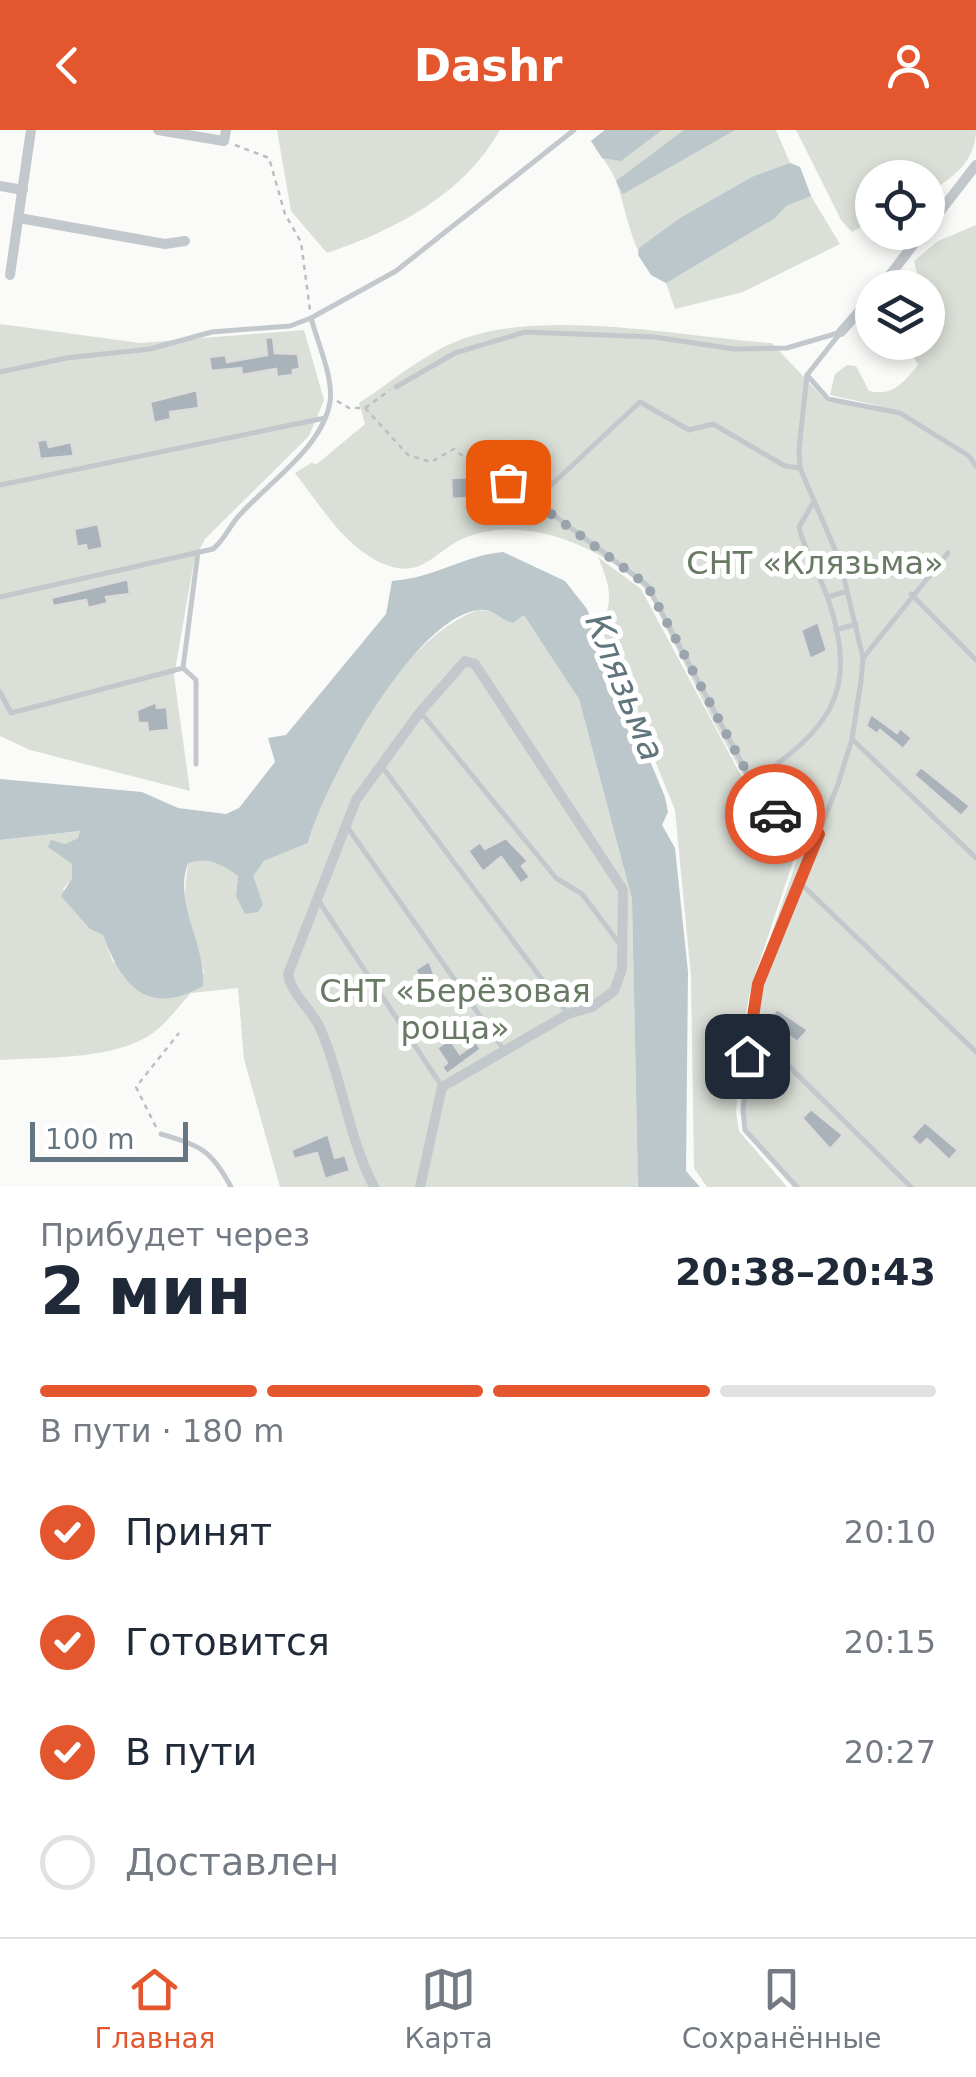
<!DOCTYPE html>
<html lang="ru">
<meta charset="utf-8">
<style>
body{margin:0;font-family:"DejaVu Sans",sans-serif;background:#f2f2f3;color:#1f2937;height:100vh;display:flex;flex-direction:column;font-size:38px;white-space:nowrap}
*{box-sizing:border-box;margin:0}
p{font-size:32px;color:#747a83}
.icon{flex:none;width:55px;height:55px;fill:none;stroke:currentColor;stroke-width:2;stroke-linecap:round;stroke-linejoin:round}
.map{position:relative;height:1057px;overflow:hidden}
.panel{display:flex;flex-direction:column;background:#fff;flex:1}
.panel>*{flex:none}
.controls{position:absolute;left:855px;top:30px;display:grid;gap:20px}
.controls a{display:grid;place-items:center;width:90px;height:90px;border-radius:50%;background:#fff;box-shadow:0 5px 15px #0003;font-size:50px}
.scale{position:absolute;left:30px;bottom:25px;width:158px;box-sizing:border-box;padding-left:10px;border:5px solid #657683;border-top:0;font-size:28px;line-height:35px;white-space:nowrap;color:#657683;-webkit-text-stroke:8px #fff;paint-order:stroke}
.pin{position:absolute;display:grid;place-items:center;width:85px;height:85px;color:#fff;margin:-42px;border-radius:20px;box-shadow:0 5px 15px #0006}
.courier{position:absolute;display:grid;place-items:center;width:100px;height:100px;margin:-50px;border:8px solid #e4572e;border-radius:50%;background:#fff;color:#222;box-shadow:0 2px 12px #0007}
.headline em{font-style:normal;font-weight:700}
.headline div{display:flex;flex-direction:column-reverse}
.headline{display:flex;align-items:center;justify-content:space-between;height:170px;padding:0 40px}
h1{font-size:65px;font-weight:700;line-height:75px}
.bar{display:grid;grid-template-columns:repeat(4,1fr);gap:15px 10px;align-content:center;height:120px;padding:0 40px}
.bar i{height:12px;border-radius:8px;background:#e0e1e3}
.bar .selected{background:#e4572e}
.bar p{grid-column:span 4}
ol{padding:0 40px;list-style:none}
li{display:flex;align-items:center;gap:30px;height:110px}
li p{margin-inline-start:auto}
li .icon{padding:10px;border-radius:50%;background:#e4572e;color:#fff;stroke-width:4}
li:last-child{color:#747a83}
li i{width:55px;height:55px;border:5px solid #e0e1e3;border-radius:50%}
header{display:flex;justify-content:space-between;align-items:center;height:130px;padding:0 40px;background:#e4572e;color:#fff;font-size:45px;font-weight:700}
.menu{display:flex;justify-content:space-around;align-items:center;height:140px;border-top:2px solid #e0e1e3;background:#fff;font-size:28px;color:#747a83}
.menu a{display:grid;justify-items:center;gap:5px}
.menu .selected{color:#e4572e}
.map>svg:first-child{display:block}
.green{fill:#dadfd7}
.water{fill:#bbc7cb}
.building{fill:#aab3b9;stroke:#dcdcda;stroke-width:2.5}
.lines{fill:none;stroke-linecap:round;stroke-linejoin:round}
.path{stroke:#bbbfc2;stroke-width:2.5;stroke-dasharray:5 5;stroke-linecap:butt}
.service{stroke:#c3c8cc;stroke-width:5}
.minor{stroke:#c3c8cc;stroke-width:10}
.done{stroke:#99a4ac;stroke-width:10;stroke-dasharray:0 18}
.route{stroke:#e4572e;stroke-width:12}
.labels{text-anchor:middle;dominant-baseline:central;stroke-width:10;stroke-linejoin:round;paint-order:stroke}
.park-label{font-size:32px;fill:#687a64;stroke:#fff}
.water-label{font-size:35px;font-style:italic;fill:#60757c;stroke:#fff}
</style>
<header><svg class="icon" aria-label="back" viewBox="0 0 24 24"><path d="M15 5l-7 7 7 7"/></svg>Dashr<svg class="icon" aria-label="person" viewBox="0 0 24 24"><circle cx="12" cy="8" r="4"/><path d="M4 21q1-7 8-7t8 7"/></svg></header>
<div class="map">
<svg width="976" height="1057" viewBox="0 0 976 1057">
<rect width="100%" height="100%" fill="#fafaf8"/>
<g class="green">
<path d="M277 0H500C463 65 395 100 327 123L291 81Z"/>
<path d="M605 0H776L790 33 800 37 811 66 840 114 743 162 675 179 666 153C632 134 629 87 616 51 611 38 599 24 591 11Z"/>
<path d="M796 0H976C976 31 953 48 928 63V48H872V91L852 102 841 90Z"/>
<path d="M976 95V1057H793L744 1002 742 980 753 857 804 710C752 686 697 555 668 502 661 488 653 467 642 456 598 414 518 382 460 410 436 422 423 445 393 437 349 425 321 376 295 343L311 333 317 334 365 294 359 273C388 254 418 229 450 214 534 175 681 207 772 213L827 272 880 276 830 265 835 244 847 235 856 236 869 261C893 267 904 252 918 235L910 220 917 213 928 212 938 189 928 158 920 157 914 131 938 111Z"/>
<polygon points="0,194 140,213 304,200 324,270 309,306 205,409 194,431 174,546 190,661 30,620 0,606"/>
<path d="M598 427 641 459 746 655 781 702 799 714 751 857 742 902 736 982 739 1001 787 1057H707L694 1038 691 847 675 680 601 498C614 469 610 456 598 427Z"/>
<path d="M478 480 496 482 512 493 523 484 529 489 579 569 632 769 638 1057H280L244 929 238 858 191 863C178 877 164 897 147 907 105 930 46 927 0 930V710L81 701 78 708 65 714 51 711 49 717 72 734V748L63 759 90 799 103 805 113 832 204 843 184 769 188 732C209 727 222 734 238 746L236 766 263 773 252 746 264 731 308 713C328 637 402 507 478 480Z"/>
</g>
<g class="water">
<polygon points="605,0 662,0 621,31 602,28 591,11"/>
<polygon points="684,0 735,0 623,64 616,51"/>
<polygon points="790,33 800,37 811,66 786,76 775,88 666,153 651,145 638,125 639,118 680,88 752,47"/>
<path d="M503 422 565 451 587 479 665 667 668 682 662 695 675 718 688 842 686 1041 700 1057H638L632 769 579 569 524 485 513 493C500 490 494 478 478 480 414 488 323 655 308 713L264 731 253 746 263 774 258 782 245 784 236 766 238 746C222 734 208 727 188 733 173 774 206 813 203 856 147 887 122 856 103 805L90 799 61 766 72 748V734L48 717 51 710 65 714 78 708 80 701 0 710V649L142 662 178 678 226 684 239 678 275 632 268 608 286 605 386 484 392 451C439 447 461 426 503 422Z"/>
</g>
<g class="building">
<polygon points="273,207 275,223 298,224 300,239 293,240 293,245 277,247 276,239 242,245 241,238 211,241 209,227 226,225 227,232 267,225 265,208"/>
<polygon points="197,260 199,278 170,282 171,289 154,293 150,272"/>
<polygon points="47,309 49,317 71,312 74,326 40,329 37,311"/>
<polygon points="479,347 480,367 452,369 451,348"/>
<polygon points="98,394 103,418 87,421 86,415 77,417 74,399"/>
<polygon points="128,449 130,464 106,467 108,473 88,478 86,470 53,476 51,468"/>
<polygon points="818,492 827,521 810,529 801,500"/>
<polygon points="156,572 157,578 167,577 169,600 148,602 147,593 138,593 137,580"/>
<polygon points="871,584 897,603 900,598 912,608 903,619 880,600 877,604 866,596"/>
<polygon points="921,637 970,676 961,686 914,645"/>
<polygon points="506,708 528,731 522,736 530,747 521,754 501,727 483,742 468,721 480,712 485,719"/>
<polygon points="429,831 439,855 412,873 406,864 423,852 415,840"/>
<polygon points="777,879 808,900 797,912 768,890"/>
<polygon points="450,909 460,924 476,912 481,919 447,944 442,937 447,933 437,918"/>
<polygon points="811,979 843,1005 830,1019 802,988"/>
<polygon points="925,992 958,1020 949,1030 927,1009 920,1016 911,1007"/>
<polygon points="328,1004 335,1028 345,1025 350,1041 325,1049 317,1023 294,1029 291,1020"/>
</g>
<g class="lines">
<g class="path">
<polyline points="235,15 269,28 285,84 301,112 310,180"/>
<polyline points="337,271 349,278 365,278 408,325 431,332 454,319 475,336"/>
<polyline points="365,278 390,260"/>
<polyline points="156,997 136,957 179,903"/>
</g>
<g class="service">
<polyline points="0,242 66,228 150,219 212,202 290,196 311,188 396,141 574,0"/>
<polyline points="807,245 828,269 900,283 969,326 976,336"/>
<polyline points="396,257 455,223 525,202 654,207 734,219 787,218 838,203"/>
<polyline points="483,332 647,455 752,652 785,698 819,704"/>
<polyline points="0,355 325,288"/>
<polyline points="533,372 640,272 689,300 713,294 785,336 800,338"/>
<polyline points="911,464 976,530"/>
<path d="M0 467 213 419C224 410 228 399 237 388 266 354 322 319 330 272 334 249 317 211 311 188"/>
<polyline points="828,467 847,461"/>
<polyline points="836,500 856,494"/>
<polyline points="863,528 948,423"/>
<polyline points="183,538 198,422"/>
<polyline points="183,538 196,550 196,634"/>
<polyline points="0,562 11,583 183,538"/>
<polyline points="422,584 556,748 582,764 619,813"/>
<polyline points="852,609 976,728"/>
<polyline points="383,638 568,884"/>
<path d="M752 652C829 599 860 564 828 469 820 444 805 423 799 397L814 371"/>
<polyline points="348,698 504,920"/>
<polyline points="797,750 976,922"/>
<polyline points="318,770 441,955"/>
<polyline points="749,897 911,1057"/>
<path d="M161 1004C200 1016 211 1019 231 1057"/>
<polyline points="797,1057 745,1000 743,981 749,897 758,855 838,654 852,609 861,551 863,528 840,431 800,338 799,319 807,245 841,202"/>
</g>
<g class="minor">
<polyline points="158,0 224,11 226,0"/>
<polyline points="0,56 23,60"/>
<polyline points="19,88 165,114 185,111"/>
<polyline points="928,97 976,35"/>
<polyline points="10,145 31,0"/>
<polyline points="880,158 923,102"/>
<polyline points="841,202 872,167"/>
<path d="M374 1057C348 1007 343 950 320 898 311 878 292 866 288 844L356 670 420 582 465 531 475 534 623 760 622 839 614 861 592 877 568 884 442 957 420 1057"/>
</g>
</g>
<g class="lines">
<polyline class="done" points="508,352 647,455 752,652 775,684"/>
<polyline class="route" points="747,926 758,854 819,704 785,698 775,684"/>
</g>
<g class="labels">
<g class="park-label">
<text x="815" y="433">СНТ «Клязьма»</text>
<text x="455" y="861">СНТ «Берёзовая<tspan x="455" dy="37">роща»</tspan></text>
</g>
<g class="water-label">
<text transform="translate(625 557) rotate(68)">Клязьма</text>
</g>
</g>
</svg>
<div class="controls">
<a><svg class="icon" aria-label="locate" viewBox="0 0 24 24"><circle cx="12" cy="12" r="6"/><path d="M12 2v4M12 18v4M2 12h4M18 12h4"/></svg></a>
<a><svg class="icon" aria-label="layers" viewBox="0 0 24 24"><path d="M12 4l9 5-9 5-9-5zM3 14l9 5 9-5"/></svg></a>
</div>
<div class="scale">100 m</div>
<div class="pin" style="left:508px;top:352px;background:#ea580c"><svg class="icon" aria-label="bag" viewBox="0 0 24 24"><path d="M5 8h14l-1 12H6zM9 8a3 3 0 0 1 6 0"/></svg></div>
<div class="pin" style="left:747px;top:926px;background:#1f2937"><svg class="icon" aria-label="home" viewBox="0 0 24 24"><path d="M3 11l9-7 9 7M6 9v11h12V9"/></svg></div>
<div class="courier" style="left:775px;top:684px"><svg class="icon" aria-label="car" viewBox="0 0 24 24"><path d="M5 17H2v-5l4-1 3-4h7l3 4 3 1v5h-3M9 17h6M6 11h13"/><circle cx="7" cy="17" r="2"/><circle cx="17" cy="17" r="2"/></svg></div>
</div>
<section class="panel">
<div class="headline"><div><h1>2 мин</h1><p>Прибудет через</p></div><em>20:38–20:43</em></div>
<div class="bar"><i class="selected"></i><i class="selected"></i><i class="selected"></i><i></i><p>В пути · 180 m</p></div>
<ol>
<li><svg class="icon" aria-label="check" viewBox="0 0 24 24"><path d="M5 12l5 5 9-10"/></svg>Принят<p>20:10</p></li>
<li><svg class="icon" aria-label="check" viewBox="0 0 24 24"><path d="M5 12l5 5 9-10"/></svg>Готовится<p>20:15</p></li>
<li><svg class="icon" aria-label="check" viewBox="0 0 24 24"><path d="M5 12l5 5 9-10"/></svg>В пути<p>20:27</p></li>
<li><i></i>Доставлен</li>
</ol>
</section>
<nav class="menu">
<a class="selected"><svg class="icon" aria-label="home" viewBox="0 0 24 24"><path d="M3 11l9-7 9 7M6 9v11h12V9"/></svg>Главная</a>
<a><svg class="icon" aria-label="map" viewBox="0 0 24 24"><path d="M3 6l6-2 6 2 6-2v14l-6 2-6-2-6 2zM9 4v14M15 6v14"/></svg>Карта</a>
<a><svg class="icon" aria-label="saved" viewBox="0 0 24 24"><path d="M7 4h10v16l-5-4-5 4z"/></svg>Сохранённые</a>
</nav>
